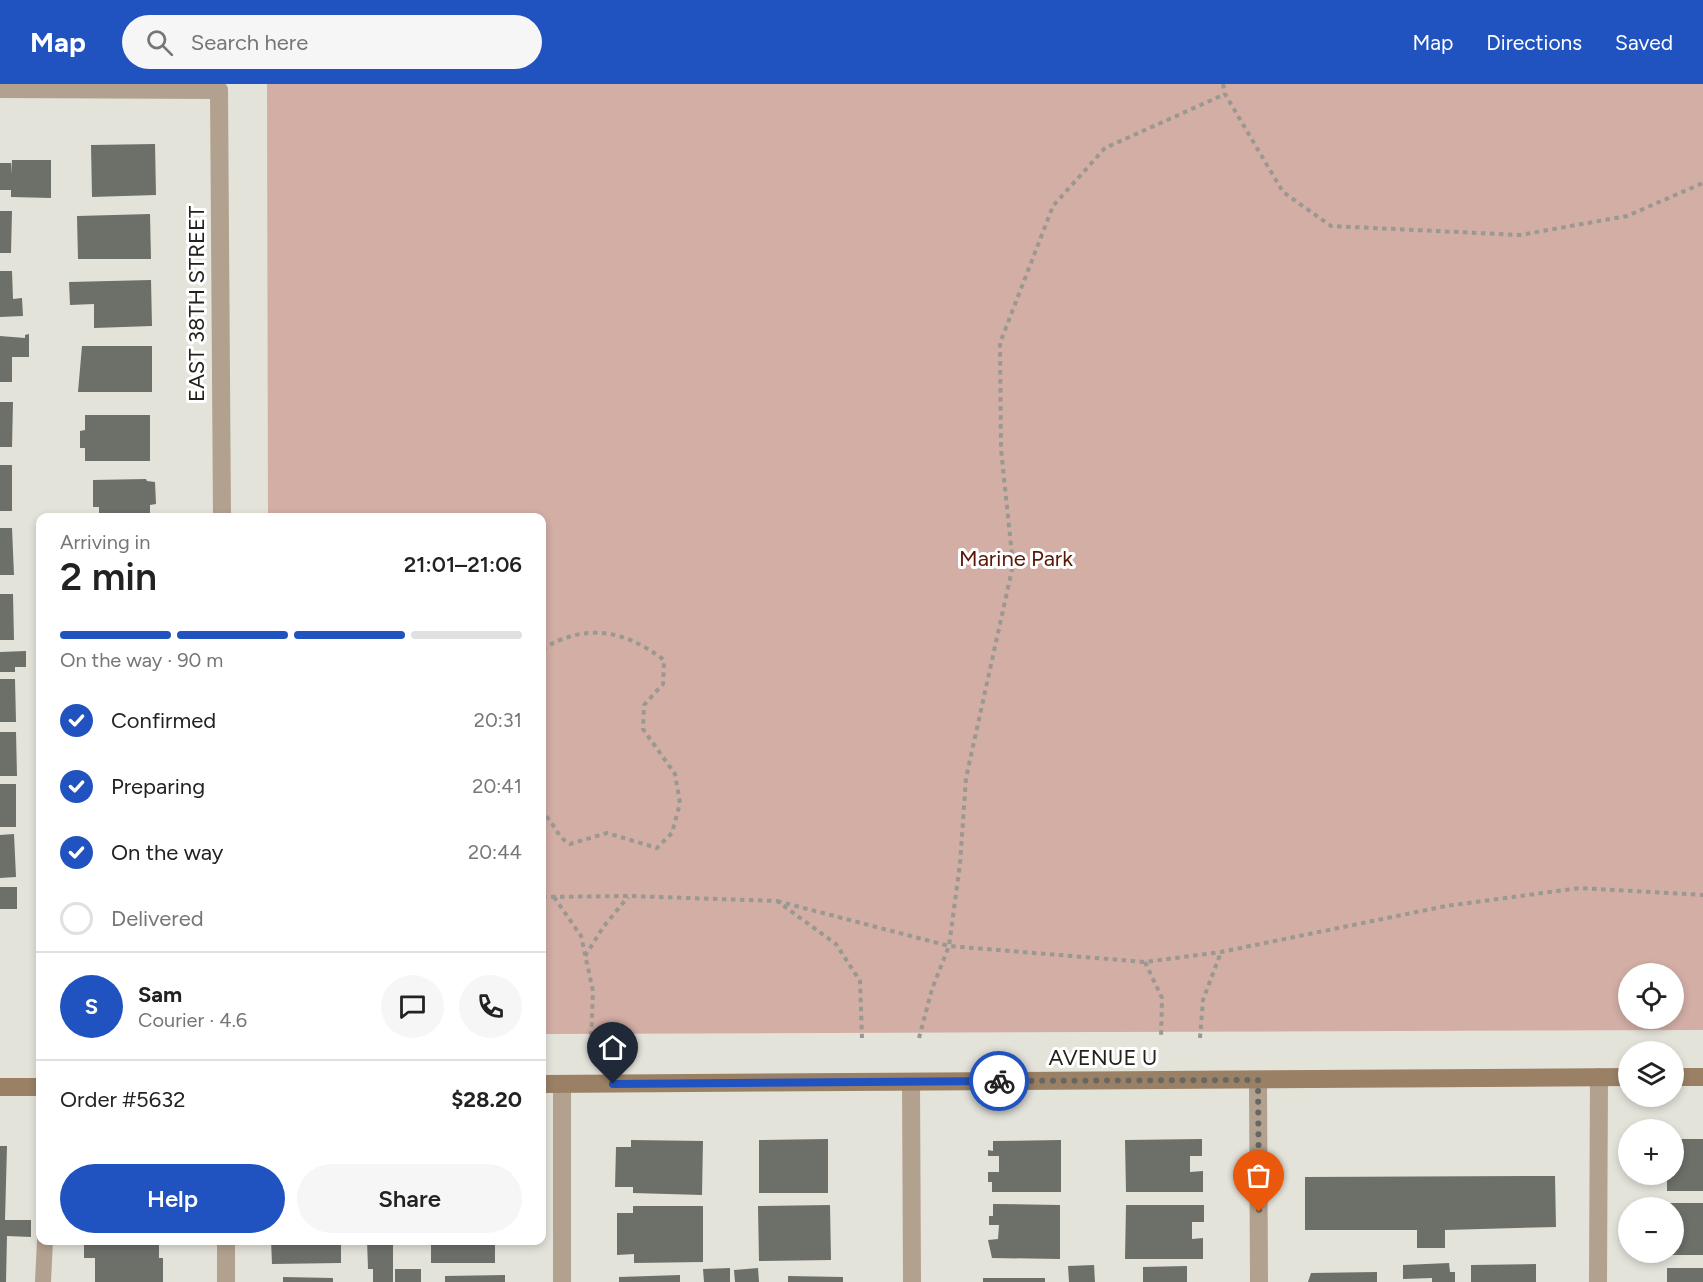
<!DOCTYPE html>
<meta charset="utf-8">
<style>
body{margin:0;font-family:Figtree,sans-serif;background:#f6f6f6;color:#222;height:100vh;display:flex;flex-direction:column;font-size:22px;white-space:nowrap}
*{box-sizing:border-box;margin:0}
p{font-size:20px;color:#767676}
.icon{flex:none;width:33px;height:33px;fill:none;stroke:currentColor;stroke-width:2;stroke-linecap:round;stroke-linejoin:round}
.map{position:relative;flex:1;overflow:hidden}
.details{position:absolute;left:36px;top:429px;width:510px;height:732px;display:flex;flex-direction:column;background:#fff;border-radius:12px;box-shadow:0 3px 9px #0003}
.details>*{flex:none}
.fabs{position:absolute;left:1618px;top:879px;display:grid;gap:12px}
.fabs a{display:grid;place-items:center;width:66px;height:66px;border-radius:50%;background:#fff;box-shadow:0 3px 9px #0003;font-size:30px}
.pin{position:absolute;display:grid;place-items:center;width:51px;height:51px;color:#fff;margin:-62px -26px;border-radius:50% 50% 50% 0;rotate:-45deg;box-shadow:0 0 6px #0007}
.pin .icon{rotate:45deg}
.courier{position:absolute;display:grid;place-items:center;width:60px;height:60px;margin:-30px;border:4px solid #2153c0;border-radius:50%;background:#fff;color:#222;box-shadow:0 2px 8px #0007}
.head em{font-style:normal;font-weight:600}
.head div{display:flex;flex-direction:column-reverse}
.head{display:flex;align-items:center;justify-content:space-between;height:102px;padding:0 24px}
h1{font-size:39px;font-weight:600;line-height:45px}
.bar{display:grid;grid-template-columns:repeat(4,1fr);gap:9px 6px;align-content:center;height:72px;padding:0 24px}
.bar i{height:8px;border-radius:4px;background:#e0e0e0}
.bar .active{background:#2153c0}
.bar p{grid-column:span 4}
.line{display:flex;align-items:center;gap:15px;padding:0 24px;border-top:2px solid #e0e0e0}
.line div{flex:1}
.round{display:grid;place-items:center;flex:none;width:63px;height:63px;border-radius:32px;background:#f6f6f6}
ol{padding:0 24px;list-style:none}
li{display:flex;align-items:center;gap:18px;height:66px}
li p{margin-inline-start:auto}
li .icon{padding:6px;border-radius:50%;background:#2153c0;color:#fff;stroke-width:4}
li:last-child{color:#767676}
li i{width:33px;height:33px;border:3px solid #e0e0e0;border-radius:50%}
.button{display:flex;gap:12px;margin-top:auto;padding:12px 24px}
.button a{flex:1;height:69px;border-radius:36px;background:#2153c0;color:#fff;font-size:24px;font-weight:600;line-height:69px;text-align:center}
.button a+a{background:#f6f6f6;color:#222}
header{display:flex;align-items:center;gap:36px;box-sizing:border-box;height:84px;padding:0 30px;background:#2153c0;color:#fff}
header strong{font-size:28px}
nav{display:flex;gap:33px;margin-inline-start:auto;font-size:21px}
.search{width:420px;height:54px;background:#f6f6f6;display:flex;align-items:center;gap:15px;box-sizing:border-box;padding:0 21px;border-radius:33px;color:#767676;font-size:22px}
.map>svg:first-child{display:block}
.park{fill:#d2aea5;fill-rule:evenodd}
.building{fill:#6c7069}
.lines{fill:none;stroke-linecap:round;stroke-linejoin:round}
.path{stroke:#999891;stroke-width:4;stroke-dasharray:4.5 4.5;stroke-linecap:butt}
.lane{stroke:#b2a18f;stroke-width:16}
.street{stroke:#b2a18f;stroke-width:18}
.secondary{stroke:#9a8166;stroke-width:18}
.done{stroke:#676660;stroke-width:6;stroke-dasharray:0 10.8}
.route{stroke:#2153c0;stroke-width:8}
.labels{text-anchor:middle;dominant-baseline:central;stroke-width:6;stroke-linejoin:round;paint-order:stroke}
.street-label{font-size:22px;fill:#23221f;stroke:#fff}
.park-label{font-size:22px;fill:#5b1705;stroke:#fff}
</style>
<header>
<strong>Map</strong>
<div class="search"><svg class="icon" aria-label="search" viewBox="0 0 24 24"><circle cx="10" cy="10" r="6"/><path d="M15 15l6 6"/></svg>Search here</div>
<nav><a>Map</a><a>Directions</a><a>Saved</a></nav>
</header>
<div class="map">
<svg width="1703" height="1198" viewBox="0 0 1703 1198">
<rect width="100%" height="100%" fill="#e4e3da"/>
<path class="park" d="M267 0H1703V946L542 950V434L268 433ZM1629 890H1674V934H1629Z"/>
<g class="building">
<polygon points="155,60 156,111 92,113 91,61"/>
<polygon points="12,76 51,76 51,114 11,113 11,106 0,106 0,79 11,79 11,90"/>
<polygon points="0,127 12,127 11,169 0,169"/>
<polygon points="150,130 151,175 78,175 77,132"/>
<polygon points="0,187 12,187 13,215 22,214 23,232 0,233"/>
<polygon points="151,196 152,242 94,244 94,220 70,221 69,198"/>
<polygon points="29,250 29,273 12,273 12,298 0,298 0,252 25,254 25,251"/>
<polygon points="82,262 152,262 152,308 78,308"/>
<polygon points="0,318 13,318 12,363 0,363"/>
<polygon points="85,331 150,331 150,377 85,377 85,364 80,364 80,347 85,346"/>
<rect x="0" y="381" width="12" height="46"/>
<polygon points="146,395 147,397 155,398 156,420 150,421 150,434 99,434 99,423 93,423 93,396"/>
<polygon points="0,444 12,444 14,491 0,491"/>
<polygon points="0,510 13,510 14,556 0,556"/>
<polygon points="26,567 26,583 15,583 15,588 0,588 0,568"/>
<polygon points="0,595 15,595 16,638 0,638"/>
<polygon points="0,648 16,648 17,692 0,692"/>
<rect x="0" y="700" width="16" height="43"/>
<polygon points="14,750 16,793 0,794 0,751"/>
<rect x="0" y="803" width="17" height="22"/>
<polygon points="828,1055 828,1109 759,1109 759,1056"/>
<polygon points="1202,1055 1202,1072 1190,1072 1190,1088 1203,1087 1203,1108 1126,1108 1125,1056"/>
<polygon points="1674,1055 1703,1055 1703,1107 1667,1107 1667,1091 1674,1090"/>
<polygon points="631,1056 703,1057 702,1111 633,1109 633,1103 615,1103 616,1063 631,1063"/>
<polygon points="1061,1056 1061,1108 992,1108 992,1098 988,1098 988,1088 999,1088 999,1072 988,1072 988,1066 993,1067 993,1057"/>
<polygon points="0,1062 7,1062 5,1136 31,1136 31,1153 7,1152 6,1198 0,1198"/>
<polygon points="1555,1092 1556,1143 1445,1146 1445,1164 1417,1164 1417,1146 1305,1146 1305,1093"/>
<polygon points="1668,1119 1703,1119 1703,1171 1668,1171 1668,1168 1674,1168 1674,1124 1668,1124"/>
<polygon points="993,1120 1060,1121 1060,1175 992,1174 988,1156 998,1155 999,1141 989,1141 989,1132 993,1132"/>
<polygon points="830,1121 831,1176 759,1177 758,1122"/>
<polygon points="1126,1121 1204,1121 1204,1138 1192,1138 1192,1155 1203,1154 1203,1175 1125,1175"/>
<polygon points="633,1122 703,1122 703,1178 634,1179 634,1170 617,1171 617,1129 633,1129"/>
<polygon points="84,1156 159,1156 159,1174 163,1174 163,1198 95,1198 95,1174 84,1174"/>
<polygon points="271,1156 341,1156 341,1179 272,1180"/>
<polygon points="367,1156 393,1156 393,1198 373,1198 373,1185 368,1185"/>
<rect x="431" y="1156" width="64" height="23"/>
<polygon points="1449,1179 1450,1188 1455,1188 1455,1198 1432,1198 1432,1194 1403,1195 1403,1181"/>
<polygon points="1536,1180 1536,1198 1471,1198 1471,1181"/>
<polygon points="1094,1181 1095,1198 1069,1198 1068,1182"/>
<polygon points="1187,1182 1187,1198 1143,1198 1143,1183"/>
<polygon points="730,1184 730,1198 704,1198 703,1185"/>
<polygon points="758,1184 759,1198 735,1198 734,1186"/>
<rect x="1667" y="1184" width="36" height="14"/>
<rect x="395" y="1185" width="26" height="13"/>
<polygon points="1377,1188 1377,1198 1308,1198 1311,1189"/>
<polygon points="505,1191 505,1198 445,1198 445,1192"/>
<polygon points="680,1191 680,1198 619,1198 619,1193"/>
<polygon points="788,1192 843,1193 843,1198 788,1198"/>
<polygon points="283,1193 333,1194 333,1198 283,1198"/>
<rect x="983" y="1194" width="62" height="4"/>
</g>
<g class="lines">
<g class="path">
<polyline points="1223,0 1225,10 1283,108 1331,142 1520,151 1627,132 1703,99"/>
<path d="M542 565C586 539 623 545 664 576L663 600 644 621 643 645 675 690 680 719 672 749 657 764 607 749 570 760C556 753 555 738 542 729"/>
<polyline points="542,813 629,812 777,817 836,860 860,897 862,954"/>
<polyline points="554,813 581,852 593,907 591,957"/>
<polyline points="777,817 949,862 1145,878 1221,868 1446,822 1580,804 1703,811"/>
<polyline points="585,872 604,842 628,813"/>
<polyline points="1145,878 1162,914 1161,955"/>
<polyline points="919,954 932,905 949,862 960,780 966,694 1013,481 1001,365 1000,259 1053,122 1105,64 1225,10"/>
<polyline points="1200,954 1203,916 1221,868"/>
</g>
<polyline class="lane" points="43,1198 45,1156"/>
<g class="street">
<polyline points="0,5 219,6 222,434"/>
<polyline points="1258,996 1259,1198"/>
<polyline points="911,998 912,1198"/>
<polyline points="226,1156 226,1198"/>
<polyline points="562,1198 562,1000"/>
<polyline points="1598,1198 1599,993"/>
</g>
<g class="secondary">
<polyline points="1674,993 1703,993"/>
<polyline points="542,1000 1629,993"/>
<polyline points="0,1003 40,1003"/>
</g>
</g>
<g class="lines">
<polyline class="done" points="999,997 1258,996 1259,1128"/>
<polyline class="route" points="613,1000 999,997"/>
</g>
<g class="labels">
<g class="street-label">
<text transform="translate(196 220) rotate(-90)">EAST 38TH STREET</text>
<text x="1103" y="973">AVENUE U</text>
</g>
<g class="park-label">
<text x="1016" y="474">Marine Park</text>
</g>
</g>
</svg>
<div class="fabs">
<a><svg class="icon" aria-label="locate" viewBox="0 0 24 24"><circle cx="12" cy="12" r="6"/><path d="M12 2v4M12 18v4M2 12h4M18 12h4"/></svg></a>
<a><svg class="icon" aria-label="layers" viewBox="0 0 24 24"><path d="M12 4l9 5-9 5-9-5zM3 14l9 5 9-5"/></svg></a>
<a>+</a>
<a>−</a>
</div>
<div class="pin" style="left:1259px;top:1128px;background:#ea580c"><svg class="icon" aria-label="bag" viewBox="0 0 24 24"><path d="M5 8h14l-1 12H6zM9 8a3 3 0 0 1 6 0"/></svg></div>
<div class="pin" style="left:613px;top:1000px;background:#1f2937"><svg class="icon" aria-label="home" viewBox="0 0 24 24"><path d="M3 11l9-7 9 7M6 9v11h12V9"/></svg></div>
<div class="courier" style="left:999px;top:997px"><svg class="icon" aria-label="bike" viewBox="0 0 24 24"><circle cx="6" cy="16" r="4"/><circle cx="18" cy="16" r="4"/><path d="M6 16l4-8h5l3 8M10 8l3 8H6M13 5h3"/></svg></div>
<section class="details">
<div class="head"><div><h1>2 min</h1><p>Arriving in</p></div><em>21:01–21:06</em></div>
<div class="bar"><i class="active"></i><i class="active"></i><i class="active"></i><i></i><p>On the way · 90 m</p></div>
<ol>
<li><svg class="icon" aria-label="check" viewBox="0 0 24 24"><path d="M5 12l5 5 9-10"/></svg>Confirmed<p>20:31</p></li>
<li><svg class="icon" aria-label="check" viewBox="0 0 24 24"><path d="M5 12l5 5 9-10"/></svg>Preparing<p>20:41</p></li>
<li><svg class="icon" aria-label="check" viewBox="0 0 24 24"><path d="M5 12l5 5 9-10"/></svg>On the way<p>20:44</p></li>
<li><i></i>Delivered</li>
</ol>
<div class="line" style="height:108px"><b class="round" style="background:#2153c0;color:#fff">S</b><div><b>Sam</b><p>Courier · 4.6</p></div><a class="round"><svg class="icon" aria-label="chat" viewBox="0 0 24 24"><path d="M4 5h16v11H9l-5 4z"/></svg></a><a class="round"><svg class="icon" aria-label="phone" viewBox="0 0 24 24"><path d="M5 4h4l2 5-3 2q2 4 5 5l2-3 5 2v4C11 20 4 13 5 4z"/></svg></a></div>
<div class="line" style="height:78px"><div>Order #5632</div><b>$28.20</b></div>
<div class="button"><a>Help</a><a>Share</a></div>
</section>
</div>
